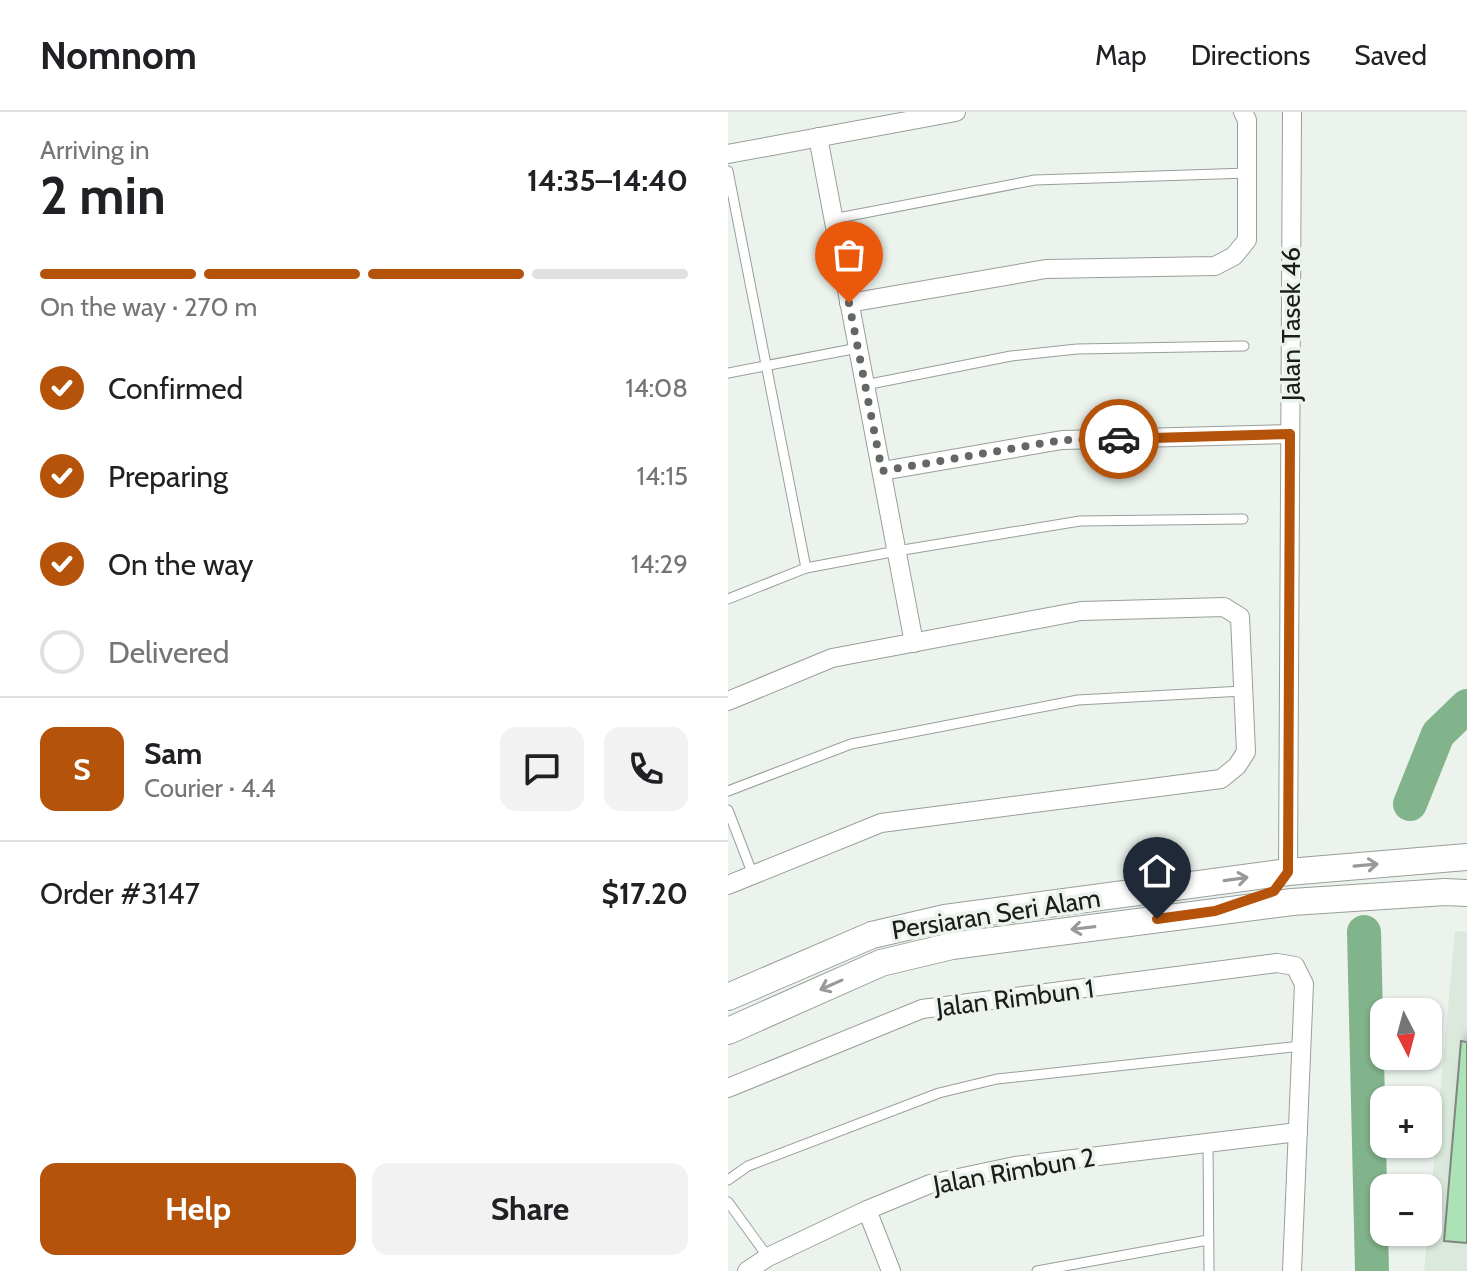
<!DOCTYPE html>
<meta charset="utf-8">
<style>
body{margin:0;font-family:Cabin,sans-serif;background:#f2f2f2;color:#202124;height:100vh;display:flex;flex-direction:column;font-size:30px;white-space:nowrap}
*{box-sizing:border-box;margin:0}
p{font-size:26px;color:#757577}
.icon{flex:none;width:44px;height:44px;fill:none;stroke:currentColor;stroke-width:2;stroke-linecap:round;stroke-linejoin:round}
.map{position:relative;flex:1;overflow:hidden}
.side{display:flex;flex-direction:column;background:#fff;width:728px}
.side>*{flex:none}
.needle{width:52px;rotate:174deg}
.buttons{position:absolute;left:642px;top:886px;display:grid;gap:16px}
.buttons a{display:grid;place-items:center;width:72px;height:72px;border-radius:16px;background:#fff;box-shadow:0 2px 6px #0004;font-size:40px}
.pin{position:absolute;display:grid;place-items:center;width:68px;height:68px;color:#fff;margin:-82px -34px;border-radius:50% 50% 50% 0;rotate:-45deg;box-shadow:0 0 8px #0007}
.pin .icon{rotate:45deg}
.courier{position:absolute;display:grid;place-items:center;width:80px;height:80px;margin:-40px;border:6px solid #b45309;border-radius:50%;background:#fff;color:#222;box-shadow:0 2px 10px #0007}
.headline em{font-style:normal;font-weight:700}
.headline div{display:flex;flex-direction:column-reverse}
.headline{display:flex;align-items:center;justify-content:space-between;height:136px;padding:0 40px}
h1{font-size:52px;font-weight:700;line-height:60px}
.bar{display:grid;grid-template-columns:repeat(4,1fr);gap:12px 8px;align-content:center;height:96px;padding:0 40px}
.bar i{height:10px;border-radius:6px;background:#e0e0e0}
.bar .selected{background:#b45309}
.bar p{grid-column:span 4}
.line{display:flex;align-items:center;gap:20px;padding:0 40px;border-top:2px solid #e0e0e0}
.line div{flex:1}
.round{display:grid;place-items:center;flex:none;width:84px;height:84px;border-radius:16px;background:#f2f2f2}
ol{padding:0 40px;list-style:none}
li{display:flex;align-items:center;gap:24px;height:88px}
li p{margin-inline-start:auto}
li .icon{padding:8px;border-radius:50%;background:#b45309;color:#fff;stroke-width:4}
li:last-child{color:#757577}
li i{width:44px;height:44px;border:4px solid #e0e0e0;border-radius:50%}
.primary-button{display:flex;gap:16px;margin-top:auto;padding:16px 40px}
.primary-button a{flex:1;height:92px;border-radius:16px;background:#b45309;color:#fff;font-size:32px;font-weight:700;line-height:92px;text-align:center}
.primary-button a+a{background:#f2f2f2;color:#202124}
header{display:flex;align-items:center;gap:48px;box-sizing:border-box;height:112px;padding:0 40px;background:#fff;border-bottom:2px solid #e0e0e0}
header strong{font-size:38px}
nav{display:flex;gap:44px;margin-inline-start:auto;font-size:28px}
main{display:flex;flex:1;min-height:0}
.map>svg:first-child{display:block}
.built{fill:#dbe9dd}
.lines{fill:none;stroke-linecap:round;stroke-linejoin:round}
.river{stroke:#81b48b;stroke-width:34}
.building{fill:#ade2b6;stroke:#7f8680;stroke-width:2;filter:url(#shadow)}
.lane-casing{stroke:#989f99;stroke-width:11}
.street-casing{stroke:#989f99;stroke-width:20}
.secondary-casing{stroke:#989f99;stroke-width:28}
.lane{stroke:#fff;stroke-width:9}
.street{stroke:#fff;stroke-width:18}
.secondary{stroke:#fff;stroke-width:26}
.oneway{stroke:#989998}
.done{stroke:#646864;stroke-width:8;stroke-dasharray:0 14.4}
.route{stroke:#b45309;stroke-width:10}
.labels{text-anchor:middle;dominant-baseline:central;stroke-width:7;stroke-linejoin:round;paint-order:stroke}
.street-label{font-size:26px;fill:#1b1d1b;stroke:#ecf3ed}
</style>
<header>
<strong>Nomnom</strong>
<nav><a>Map</a><a>Directions</a><a>Saved</a></nav>
</header>
<main>
<section class="side">
<div class="headline"><div><h1>2 min</h1><p>Arriving in</p></div><em>14:35–14:40</em></div>
<div class="bar"><i class="selected"></i><i class="selected"></i><i class="selected"></i><i></i><p>On the way · 270 m</p></div>
<ol>
<li><svg class="icon" aria-label="check" viewBox="0 0 24 24"><path d="M5 12l5 5 9-10"/></svg>Confirmed<p>14:08</p></li>
<li><svg class="icon" aria-label="check" viewBox="0 0 24 24"><path d="M5 12l5 5 9-10"/></svg>Preparing<p>14:15</p></li>
<li><svg class="icon" aria-label="check" viewBox="0 0 24 24"><path d="M5 12l5 5 9-10"/></svg>On the way<p>14:29</p></li>
<li><i></i>Delivered</li>
</ol>
<div class="line" style="height:144px"><b class="round" style="background:#b45309;color:#fff">S</b><div><b>Sam</b><p>Courier · 4.4</p></div><a class="round"><svg class="icon" aria-label="chat" viewBox="0 0 24 24"><path d="M4 5h16v11H9l-5 4z"/></svg></a><a class="round"><svg class="icon" aria-label="phone" viewBox="0 0 24 24"><path d="M5 4h4l2 5-3 2q2 4 5 5l2-3 5 2v4C11 20 4 13 5 4z"/></svg></a></div>
<div class="line" style="height:104px"><div>Order #3147</div><b>$17.20</b></div>
<div class="primary-button"><a>Help</a><a>Share</a></div>
</section>
<div class="map">
<svg width="739" height="1159" viewBox="0 0 739 1159">
<defs>
<filter id="shadow"><feDropShadow dx="6" dy="-6" stdDeviation="4" flood-color="#0004"/></filter>
</defs>
<rect width="100%" height="100%" fill="#ecf3ed"/>
<polygon class="built" points="727,819 739,820 739,1159 696,1159"/>
<g class="lines">
<g class="river">
<polyline points="682,692 710,622 739,594"/>
<polyline points="636,820 644,1159"/>
</g>
</g>
<polygon class="building" points="733,929 739,930 739,1131 716,1129"/>
<g class="lines">
<defs>
<g id="lane">
<polyline points="0,59 78,456"/>
<polyline points="105,107 307,68 520,61"/>
<polyline points="0,261 130,236"/>
<polyline points="137,273 283,244 349,237 516,234"/>
<polyline points="0,487 78,456 169,439 352,409 515,407"/>
<polyline points="0,679 123,632 350,588 515,579"/>
<polyline points="0,698 25,763"/>
<polyline points="480,1030 481,1159"/>
<polyline points="0,1068 20,1054 211,981 269,967 573,934"/>
<polyline points="0,1090 40,1145"/>
<polyline points="309,1159 480,1128"/>
</g>
<g id="street">
<polyline points="90,25 186,531"/>
<polyline points="0,42 228,0"/>
<polyline points="121,191 318,157 487,154 506,144 519,128 519,8 515,0"/>
<polyline points="154,359 334,328 562,322"/>
<polyline points="0,589 104,546 353,499 496,495 512,505 518,640 509,654 493,667 153,711 0,773"/>
<polyline points="560,760 564,0"/>
<polyline points="0,976 194,897 549,851 567,854 576,872 564,1159"/>
<polyline points="139,1098 163,1159"/>
<polyline points="19,1159 40,1145 139,1098 202,1072 287,1054 570,1020"/>
</g>
<g id="secondary">
<polyline points="0,885 144,823 217,806 560,760 739,745"/>
<polyline points="0,919 153,851 224,834 564,790 717,780 739,781"/>
</g>
</defs>
<use href="#lane" class="lane-casing"/>
<use href="#street" class="street-casing"/>
<use href="#secondary" class="secondary-casing"/>
<use href="#lane" class="lane"/>
<use href="#street" class="street"/>
<use href="#secondary" class="secondary"/>
</g>
<defs><path id="oneway-shaft" d="M-6 0H5M1.5-3L5.5 0L1.5 3" fill="none" stroke-width="1.6" stroke-linecap="round" stroke-linejoin="round" transform="scale(2)"/></defs>
<g class="oneway">
<use href="#oneway-shaft" transform="translate(638 753) rotate(-5)"/>
<use href="#oneway-shaft" transform="translate(508 767) rotate(-8)"/>
<use href="#oneway-shaft" transform="translate(355 816) rotate(173)"/>
<use href="#oneway-shaft" transform="translate(103 873) rotate(156)"/>
</g>
<g class="lines">
<polyline class="done" points="121,191 154,359 334,328 391,327"/>
<polyline class="route" points="391,327 562,322 560,760 546,779 487,799 429,807"/>
</g>
<g class="labels">
<g class="street-label">
<text transform="translate(563 212) rotate(-90)">Jalan Tasek 46</text>
<text transform="translate(268 802) rotate(-9)">Persiaran Seri Alam</text>
<text transform="translate(287 886) rotate(-7)">Jalan Rimbun 1</text>
<text transform="translate(286 1059) rotate(-10)">Jalan Rimbun 2</text>
</g>
</g>
</svg>
<div class="buttons">
<a><svg class="needle" viewBox="-14 -14 28 28"><path d="M0-13l5 13h-10z" fill="#e53935"/><path d="M0 13l5-13h-10z" fill="#757577"/></svg></a>
<a>+</a>
<a>−</a>
</div>
<div class="pin" style="left:121px;top:191px;background:#ea580c"><svg class="icon" aria-label="bag" viewBox="0 0 24 24"><path d="M5 8h14l-1 12H6zM9 8a3 3 0 0 1 6 0"/></svg></div>
<div class="pin" style="left:429px;top:807px;background:#1f2937"><svg class="icon" aria-label="home" viewBox="0 0 24 24"><path d="M3 11l9-7 9 7M6 9v11h12V9"/></svg></div>
<div class="courier" style="left:391px;top:327px"><svg class="icon" aria-label="car" viewBox="0 0 24 24"><path d="M5 17H2v-5l4-1 3-4h7l3 4 3 1v5h-3M9 17h6M6 11h13"/><circle cx="7" cy="17" r="2"/><circle cx="17" cy="17" r="2"/></svg></div>
</div>
</main>
